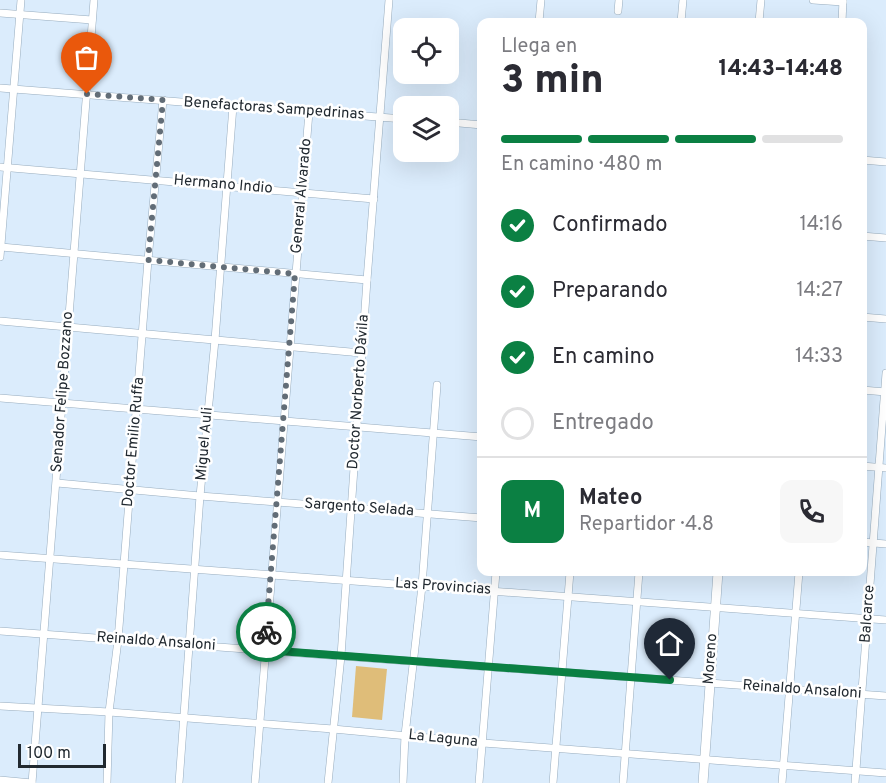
<!DOCTYPE html>
<html lang="es">
<meta charset="utf-8">
<style>
body{margin:0;font-family:Overpass,sans-serif;background:#f7f7f7;color:#2b2b33;height:100vh;display:flex;flex-direction:column;font-size:22px;white-space:nowrap}
*{box-sizing:border-box;margin:0}
p{font-size:20px;color:#7c7c81}
.icon{flex:none;width:33px;height:33px;fill:none;stroke:currentColor;stroke-width:2;stroke-linecap:round;stroke-linejoin:round}
.map{position:relative;flex:1;overflow:hidden}
.drawer{position:absolute;left:477px;top:18px;width:390px;height:558px;display:flex;flex-direction:column;background:#fff;border-radius:12px;box-shadow:0 6px 24px #0002}
.drawer>*{flex:none}
.fabs{position:absolute;left:393px;top:18px;display:grid;gap:12px}
.fabs a{display:grid;place-items:center;width:66px;height:66px;border-radius:12px;background:#fff;box-shadow:0 6px 24px #0002;font-size:30px}
.scale{position:absolute;left:18px;bottom:15px;width:88px;box-sizing:border-box;padding-left:6px;border:3px solid #212930;border-top:0;font-size:16px;line-height:21px;white-space:nowrap;color:#212930;-webkit-text-stroke:4px #fff;paint-order:stroke}
.pin{position:absolute;display:grid;place-items:center;width:51px;height:51px;color:#fff;margin:-62px -26px;border-radius:50% 50% 50% 0;rotate:-45deg;box-shadow:0 0 6px #0007}
.pin .icon{rotate:45deg}
.courier{position:absolute;display:grid;place-items:center;width:60px;height:60px;margin:-30px;border:4px solid #0b8043;border-radius:50%;background:#fff;color:#222;box-shadow:0 2px 8px #0007}
.overview em{font-style:normal;font-weight:800}
.overview div{display:flex;flex-direction:column-reverse}
.overview{display:flex;align-items:center;justify-content:space-between;height:102px;padding:0 24px}
h1{font-size:39px;font-weight:800;line-height:45px}
.bar{display:grid;grid-template-columns:repeat(4,1fr);gap:9px 6px;align-content:center;height:72px;padding:0 24px}
.bar i{height:8px;border-radius:4px;background:#e1e1e2}
.bar .active{background:#0b8043}
.bar p{grid-column:span 4}
.line{display:flex;align-items:center;gap:15px;padding:0 24px;border-top:2px solid #e1e1e2}
.line div{flex:1}
.round{display:grid;place-items:center;flex:none;width:63px;height:63px;border-radius:12px;background:#f7f7f7}
ol{padding:0 24px;list-style:none}
li{display:flex;align-items:center;gap:18px;height:66px}
li p{margin-inline-start:auto}
li .icon{padding:6px;border-radius:50%;background:#0b8043;color:#fff;stroke-width:4}
li:last-child{color:#7c7c81}
li i{width:33px;height:33px;border:3px solid #e1e1e2;border-radius:50%}
.map>svg:first-child{display:block}
.green{fill:#dfbd79}
.lines{fill:none;stroke-linecap:round;stroke-linejoin:round}
.street-casing{stroke:#97acbe;stroke-width:8}
.secondary-casing{stroke:#97acbe;stroke-width:10}
.street{stroke:#fff;stroke-width:7}
.secondary{stroke:#fff;stroke-width:9}
.done{stroke:#626d77;stroke-width:6;stroke-dasharray:0 10.8}
.route{stroke:#0b8043;stroke-width:8}
.labels{text-anchor:middle;dominant-baseline:central;stroke-width:5;stroke-linejoin:round;paint-order:stroke}
.street-label{font-size:15px;fill:#212930;stroke:#fff}
</style>
<div class="map">
<svg width="886" height="783" viewBox="0 0 886 783">
<rect width="100%" height="100%" fill="#dbecfc"/>
<polygon class="green" points="356,666 387,669 382,720 352,717"/>
<g class="lines">
<defs>
<g id="street">
<polyline points="813,0 843,2"/>
<polyline points="618,11 619,0"/>
<polyline points="0,13 92,20"/>
<polyline points="539,22 541,0"/>
<polyline points="681,22 683,0"/>
<polyline points="759,22 761,0"/>
<polyline points="842,22 843,0"/>
<polyline points="0,88 404,119"/>
<polyline points="448,122 482,125"/>
<polyline points="862,160 886,162"/>
<polyline points="0,167 374,199"/>
<polyline points="862,236 886,238"/>
<polyline points="1,247 367,280"/>
<polyline points="0,257 21,0"/>
<polyline points="862,317 886,319"/>
<polyline points="0,321 362,353"/>
<polyline points="862,390 886,392"/>
<polyline points="0,398 482,437"/>
<polyline points="862,466 886,468"/>
<polyline points="57,483 200,496 482,518"/>
<polyline points="862,542 886,544"/>
<polyline points="0,555 886,620"/>
<polyline points="0,631 886,696"/>
<polyline points="0,706 109,712 333,729 483,743 886,773"/>
<polyline points="0,780 32,783"/>
<polyline points="32,783 94,0"/>
<polyline points="107,783 109,712 118,640 148,260 163,100"/>
<polyline points="179,783 200,496 215,340 233,106"/>
<polyline points="255,783 309,112"/>
<polyline points="328,783 341,656 367,280 389,0"/>
<polyline points="403,783 405,735 422,586 437,385"/>
<polyline points="479,783 496,572"/>
<polyline points="553,783 570,572"/>
<polyline points="623,783 639,572"/>
<polyline points="782,783 799,572"/>
<polyline points="855,783 886,373"/>
</g>
<polyline id="secondary" points="703,783 718,572"/>
</defs>
<use href="#street" class="street-casing"/>
<use href="#secondary" class="secondary-casing"/>
<use href="#street" class="street"/>
<use href="#secondary" class="secondary"/>
</g>
<g class="lines">
<polyline class="done" points="87,94 163,100 148,260 295,274 266,632"/>
<polyline class="route" points="266,632 265,650 670,680"/>
</g>
<g class="labels">
<g class="street-label">
<text transform="translate(274 109) rotate(4)">Benefactoras Sampedrinas</text>
<text transform="translate(223 185) rotate(5)">Hermano Indio</text>
<text transform="translate(302 196) rotate(-85)">General Alvarado</text>
<text transform="translate(63 392) rotate(-86)">Senador Felipe Bozzano</text>
<text transform="translate(359 392) rotate(-86)">Doctor Norberto Dávila</text>
<text transform="translate(134 442) rotate(-85)">Doctor Emilio Ruffa</text>
<text transform="translate(205 444) rotate(-85)">Miguel Auli</text>
<text transform="translate(359 508) rotate(4)">Sargento Selada</text>
<text transform="translate(443 587) rotate(4)">Las Provincias</text>
<text transform="translate(868 614) rotate(-86)">Balcarce</text>
<text transform="translate(156 642) rotate(4)">Reinaldo Ansaloni</text>
<text transform="translate(711 659) rotate(-86)">Moreno</text>
<text transform="translate(802 690) rotate(4)">Reinaldo Ansaloni</text>
<text transform="translate(443 739) rotate(6)">La Laguna</text>
</g>
</g>
</svg>
<div class="fabs">
<a><svg class="icon" aria-label="locate" viewBox="0 0 24 24"><circle cx="12" cy="12" r="6"/><path d="M12 2v4M12 18v4M2 12h4M18 12h4"/></svg></a>
<a><svg class="icon" aria-label="layers" viewBox="0 0 24 24"><path d="M12 4l9 5-9 5-9-5zM3 14l9 5 9-5"/></svg></a>
</div>
<div class="scale">100 m</div>
<div class="pin" style="left:87px;top:94px;background:#ea580c"><svg class="icon" aria-label="bag" viewBox="0 0 24 24"><path d="M5 8h14l-1 12H6zM9 8a3 3 0 0 1 6 0"/></svg></div>
<div class="pin" style="left:670px;top:680px;background:#1f2937"><svg class="icon" aria-label="home" viewBox="0 0 24 24"><path d="M3 11l9-7 9 7M6 9v11h12V9"/></svg></div>
<div class="courier" style="left:266px;top:632px"><svg class="icon" aria-label="bike" viewBox="0 0 24 24"><circle cx="6" cy="16" r="4"/><circle cx="18" cy="16" r="4"/><path d="M6 16l4-8h5l3 8M10 8l3 8H6M13 5h3"/></svg></div>
<section class="drawer">
<div class="overview"><div><h1>3 min</h1><p>Llega en</p></div><em>14:43–14:48</em></div>
<div class="bar"><i class="active"></i><i class="active"></i><i class="active"></i><i></i><p>En camino · 480 m</p></div>
<ol>
<li><svg class="icon" aria-label="check" viewBox="0 0 24 24"><path d="M5 12l5 5 9-10"/></svg>Confirmado<p>14:16</p></li>
<li><svg class="icon" aria-label="check" viewBox="0 0 24 24"><path d="M5 12l5 5 9-10"/></svg>Preparando<p>14:27</p></li>
<li><svg class="icon" aria-label="check" viewBox="0 0 24 24"><path d="M5 12l5 5 9-10"/></svg>En camino<p>14:33</p></li>
<li><i></i>Entregado</li>
</ol>
<div class="line" style="height:108px"><b class="round" style="background:#0b8043;color:#fff">M</b><div><b>Mateo</b><p>Repartidor · 4.8</p></div><a class="round"><svg class="icon" aria-label="phone" viewBox="0 0 24 24"><path d="M5 4h4l2 5-3 2q2 4 5 5l2-3 5 2v4C11 20 4 13 5 4z"/></svg></a></div>
</section>
</div>
